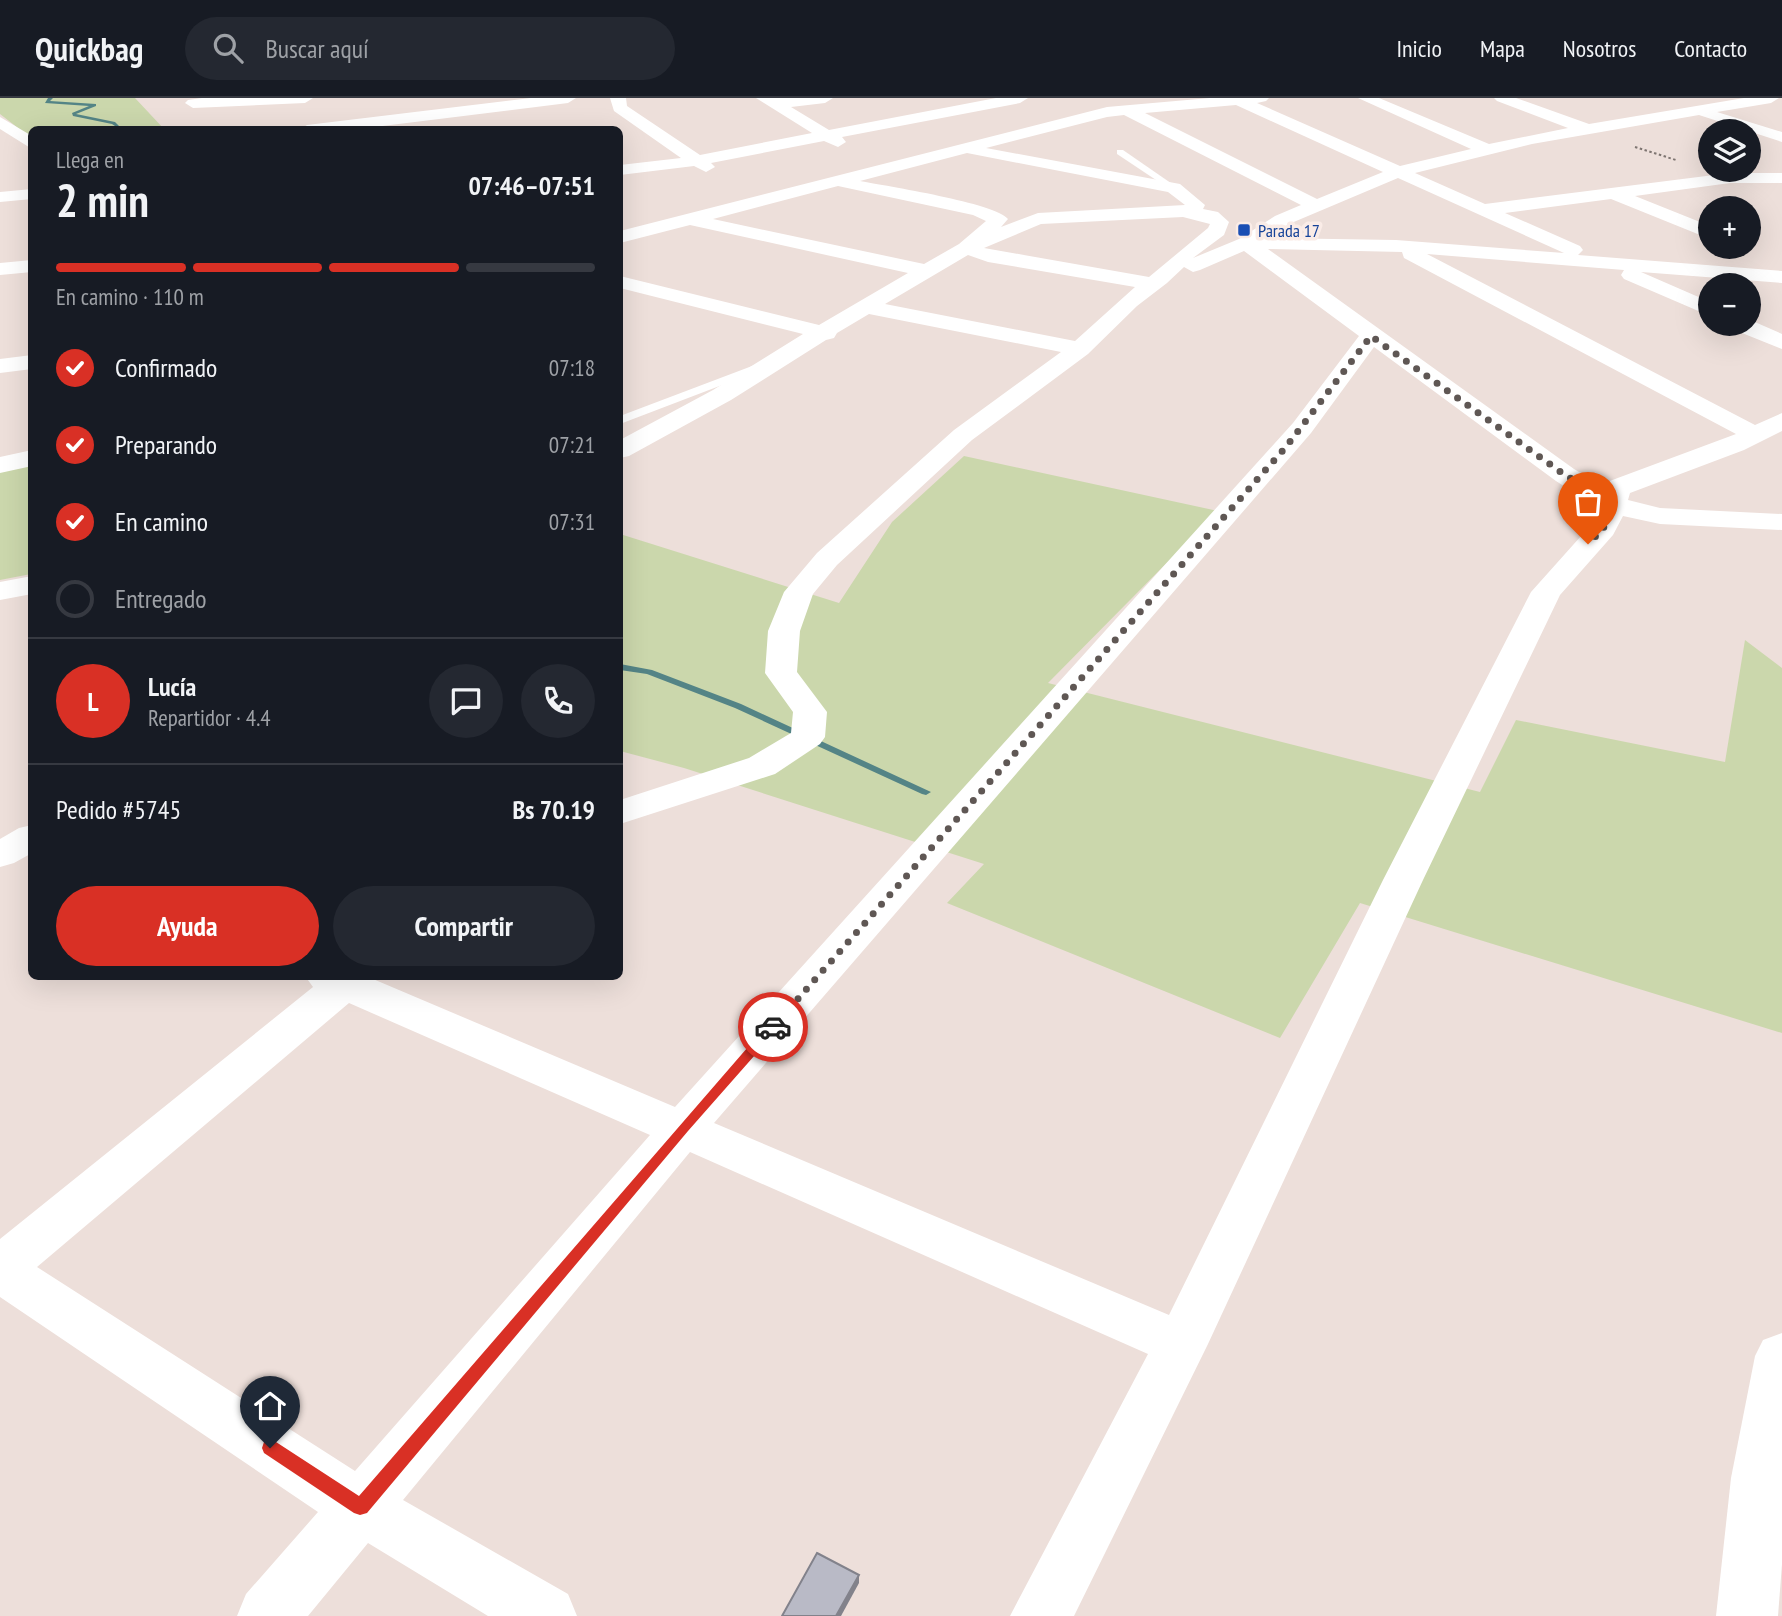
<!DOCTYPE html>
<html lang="es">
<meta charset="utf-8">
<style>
body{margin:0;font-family:"PT Sans Narrow",sans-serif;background:#242831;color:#f1f3f6;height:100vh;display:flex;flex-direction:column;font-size:26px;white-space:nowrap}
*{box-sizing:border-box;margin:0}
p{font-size:23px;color:#9ea1a6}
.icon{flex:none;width:38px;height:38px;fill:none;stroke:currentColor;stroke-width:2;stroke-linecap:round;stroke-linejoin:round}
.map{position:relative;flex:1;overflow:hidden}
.panel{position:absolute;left:28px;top:28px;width:595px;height:854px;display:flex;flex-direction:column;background:#171b24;border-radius:10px;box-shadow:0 7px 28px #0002}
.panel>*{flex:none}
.controls{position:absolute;left:1698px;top:21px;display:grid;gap:14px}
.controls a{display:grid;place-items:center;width:63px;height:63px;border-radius:50%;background:#171b24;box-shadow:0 7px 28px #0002;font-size:35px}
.pin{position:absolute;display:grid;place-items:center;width:60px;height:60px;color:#fff;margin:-72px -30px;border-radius:50% 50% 50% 0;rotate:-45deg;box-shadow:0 0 7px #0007}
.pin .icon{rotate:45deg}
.courier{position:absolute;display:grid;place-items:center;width:70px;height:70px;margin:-35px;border:5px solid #d93025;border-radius:50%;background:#fff;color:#222;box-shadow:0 2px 9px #0007}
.overview em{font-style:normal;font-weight:700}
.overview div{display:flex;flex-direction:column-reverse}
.overview{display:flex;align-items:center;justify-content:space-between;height:119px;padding:0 28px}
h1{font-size:46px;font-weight:700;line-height:52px}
.bar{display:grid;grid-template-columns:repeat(4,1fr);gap:10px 7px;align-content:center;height:84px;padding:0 28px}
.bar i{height:9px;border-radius:5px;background:#363941}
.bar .active{background:#d93025}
.bar p{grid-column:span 4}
.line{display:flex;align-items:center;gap:18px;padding:0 28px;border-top:2px solid #363941}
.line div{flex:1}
.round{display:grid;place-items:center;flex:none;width:74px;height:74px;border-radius:37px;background:#242831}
ol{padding:0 28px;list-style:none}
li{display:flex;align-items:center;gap:21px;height:77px}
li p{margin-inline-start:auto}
li .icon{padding:7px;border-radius:50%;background:#d93025;color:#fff;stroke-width:4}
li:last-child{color:#9ea1a6}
li i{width:38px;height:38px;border:4px solid #363941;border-radius:50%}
.cta{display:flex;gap:14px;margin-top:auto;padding:14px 28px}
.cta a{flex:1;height:80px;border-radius:42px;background:#d93025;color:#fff;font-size:28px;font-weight:700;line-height:80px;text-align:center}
.cta a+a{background:#242831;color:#f1f3f6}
header{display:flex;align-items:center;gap:42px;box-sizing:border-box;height:98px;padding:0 35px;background:#171b24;border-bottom:2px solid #363941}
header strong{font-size:33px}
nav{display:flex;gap:38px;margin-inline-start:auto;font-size:24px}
.search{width:490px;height:63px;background:#242831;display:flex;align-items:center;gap:18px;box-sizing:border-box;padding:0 24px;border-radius:38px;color:#9ea1a6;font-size:26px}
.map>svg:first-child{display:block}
.green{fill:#cbd7ac}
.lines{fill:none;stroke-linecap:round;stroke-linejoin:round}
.stream{fill:#548486;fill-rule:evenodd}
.path{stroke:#7e7571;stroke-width:2;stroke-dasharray:2.5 2.5;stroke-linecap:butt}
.service{fill:#fff;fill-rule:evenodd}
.minor{fill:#fff;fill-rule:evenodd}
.shaded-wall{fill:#82828b}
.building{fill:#b9bac6;stroke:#82828b;stroke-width:2}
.route{fill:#d93025}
.done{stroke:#5f5754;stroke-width:7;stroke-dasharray:0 12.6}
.transit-dot{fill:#1a4fb4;stroke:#faece7;stroke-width:2.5}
.labels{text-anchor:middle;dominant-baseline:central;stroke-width:7;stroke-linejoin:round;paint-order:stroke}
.far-transit-label{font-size:18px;fill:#164399;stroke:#faece7;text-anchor:start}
</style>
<header>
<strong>Quickbag</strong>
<div class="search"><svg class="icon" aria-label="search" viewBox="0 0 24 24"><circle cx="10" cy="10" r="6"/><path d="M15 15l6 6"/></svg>Buscar aquí</div>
<nav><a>Inicio</a><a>Mapa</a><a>Nosotros</a><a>Contacto</a></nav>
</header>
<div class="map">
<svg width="1782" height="1518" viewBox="0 0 1782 1518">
<rect width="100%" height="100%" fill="#eddfda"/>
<g class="green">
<polygon points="0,0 135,0 164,31 32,32 31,40 0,16"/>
<polygon points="964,358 1218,413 1048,585 1480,694 1516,622 1725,664 1745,542 1782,570 1782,935 1360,805 1280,940 947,805 984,766 684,670 620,653 620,436 839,505 892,424"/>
<polygon points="31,367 31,476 0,482 0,373"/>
</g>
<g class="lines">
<g class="stream">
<polygon points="48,0 53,0 50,3 96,6 96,8 76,16 115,24 119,28 117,32 113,32 115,28 112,26 73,18 72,15 89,8 45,5"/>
<polygon points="620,566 652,572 741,606 931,694 926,697 922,696 735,610 647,576 620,572"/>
</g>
<polyline class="path" points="1635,49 1676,62"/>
<g class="service">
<polygon points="1117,52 1123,52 1178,90 1171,92 1117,56"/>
<polygon points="760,265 764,267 764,271 620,326 620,318"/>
</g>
<g class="minor">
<polygon points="202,0 313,0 305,5 193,10 185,5 188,2"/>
<polygon points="531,0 576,0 568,5 350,32 299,32 307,27"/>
<polygon points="610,0 626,0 627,8 700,57 812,35 756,0 833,0 825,5 791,9 829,32 996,0 1028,0 1020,5 842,39 846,44 838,49 824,43 711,65 715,69 706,74 694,68 620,77 620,67 681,60 614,13"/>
<path d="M1210 0H1269L1266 3 1257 5 1400 68 1471 51 1358 0H1379L1489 46 1568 30 1497 3 1494 0H1516L1589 26 1744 0H1779L1771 5 1717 14 1782 34V44L1699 17 1532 46 1415 75 1485 106 1730 75H1782V85H1730L1635 98 1710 128V141L1611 101 1505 115 1580 148 1583 152 1578 157 1782 173V185L1641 174 1710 204V218L1624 181 1621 177 1624 172 1427 156 1755 327 1782 315V333L1744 352 1630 395 1628 402 1660 410 1782 416V432L1660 426 1623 418 1613 437 1560 497 1423 782 1208 1246 1074 1518H1010L1148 1256 690 1054 403 1402 568 1496 577 1518H488L368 1445 308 1518H237L246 1496 318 1414 0 1199V1141L313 889 305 878H375L373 881 675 1009 1293 325 1359 238 1244 153 1200 172 1193 174 1184 169 1167 185 1137 208 1088 256 972 342 837 467 813 496 800 533 797 574 827 614 825 639 820 646 775 676 620 726V702L749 660 791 635 793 614 765 575 768 533 784 494 817 455 954 332 1061 254 869 216 837 235 834 240 826 242 731 302 629 358 620 360V342L713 292 803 236 620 190V178L819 227 908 175 690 127 620 145V133L1107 9ZM1236 7 1383 74 1317 101 1145 15ZM1124 17 1301 107 1275 118 1239 141 1193 160 1224 137 1229 124 1218 114 1203 111 1205 107 1180 86 986 50 1107 19ZM967 55 1168 94 1185 107 1038 115 1001 129 1008 121C996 105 886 88 860 83ZM1398 80 1564 155 1396 142 1268 140 1289 126ZM838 88 973 117 986 123 959 146 924 166 713 121ZM1183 119 1210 126 1208 130 1149 179 984 150 1041 126ZM1268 151 1402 154 1404 160 1736 336 1607 384 1604 389 1574 371ZM968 157 988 164 1135 189 1075 243 885 206ZM1374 249 1556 383 1598 410 1590 428 1531 494 1383 782 1169 1217 714 1025 1311 335ZM349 905 650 1037 355 1373 37 1169Z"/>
<polygon points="0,19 32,38 32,51 0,31"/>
<polygon points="32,91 32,101 0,104 0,94"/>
<polygon points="32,162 32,174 0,177 0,165"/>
<polygon points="1748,221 1782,236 1782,251 1732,231 1729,226 1748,226"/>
<polygon points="32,257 32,271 0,275 0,261"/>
<polygon points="32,352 32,368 0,375 0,359"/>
<polygon points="32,478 32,496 0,502 0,484"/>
<polygon points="32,727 32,755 14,765 0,769 0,741 19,730"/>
<polygon points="1782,1235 1782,1466 1778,1518 1716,1518 1731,1380 1755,1258 1763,1242"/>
</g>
</g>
<polygon class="shaded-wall" points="859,1477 859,1485 841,1518 836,1518"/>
<polygon class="building" points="817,1455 859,1477 836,1518 782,1518"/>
<polygon class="route" points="773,924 777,926 777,932 688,1033 367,1415 360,1417 354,1415 264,1355 262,1350 264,1344 270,1342 276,1344 359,1398 768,926"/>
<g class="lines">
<polyline class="done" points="773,929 1285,350 1371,238 1565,377 1614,407 1603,431 1588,446"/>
</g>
<rect class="transit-dot" x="1237" y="125" width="14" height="14" rx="3.5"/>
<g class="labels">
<g class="far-transit-label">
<text x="1258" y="132">Parada 17</text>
</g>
</g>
</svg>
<div class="controls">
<a><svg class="icon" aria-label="layers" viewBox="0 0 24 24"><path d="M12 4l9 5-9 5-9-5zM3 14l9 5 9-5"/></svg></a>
<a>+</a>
<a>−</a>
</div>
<div class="pin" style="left:1588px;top:446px;background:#ea580c"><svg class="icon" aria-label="bag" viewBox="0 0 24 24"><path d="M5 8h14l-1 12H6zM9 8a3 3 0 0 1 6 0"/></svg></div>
<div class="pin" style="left:270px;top:1350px;background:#1f2937"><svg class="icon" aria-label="home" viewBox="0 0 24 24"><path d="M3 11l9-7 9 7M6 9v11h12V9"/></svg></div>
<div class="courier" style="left:773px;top:929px"><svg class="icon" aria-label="car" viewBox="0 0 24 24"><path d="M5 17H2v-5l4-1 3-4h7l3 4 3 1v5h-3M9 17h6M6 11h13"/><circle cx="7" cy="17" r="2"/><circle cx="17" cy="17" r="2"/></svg></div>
<section class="panel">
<div class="overview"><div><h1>2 min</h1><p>Llega en</p></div><em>07:46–07:51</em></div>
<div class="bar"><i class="active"></i><i class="active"></i><i class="active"></i><i></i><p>En camino · 110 m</p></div>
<ol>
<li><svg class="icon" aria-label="check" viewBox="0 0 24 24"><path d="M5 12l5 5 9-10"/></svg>Confirmado<p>07:18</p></li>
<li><svg class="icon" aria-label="check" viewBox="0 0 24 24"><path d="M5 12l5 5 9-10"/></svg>Preparando<p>07:21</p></li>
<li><svg class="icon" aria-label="check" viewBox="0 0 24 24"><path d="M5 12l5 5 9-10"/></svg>En camino<p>07:31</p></li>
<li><i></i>Entregado</li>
</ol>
<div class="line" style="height:126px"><b class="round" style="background:#d93025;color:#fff">L</b><div><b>Lucía</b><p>Repartidor · 4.4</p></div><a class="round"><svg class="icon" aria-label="chat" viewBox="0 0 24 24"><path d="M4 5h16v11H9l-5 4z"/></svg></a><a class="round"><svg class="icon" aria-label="phone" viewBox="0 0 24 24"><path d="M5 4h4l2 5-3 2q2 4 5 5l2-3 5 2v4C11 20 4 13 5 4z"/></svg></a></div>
<div class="line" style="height:91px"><div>Pedido #5745</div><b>Bs 70.19</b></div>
<div class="cta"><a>Ayuda</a><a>Compartir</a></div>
</section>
</div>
